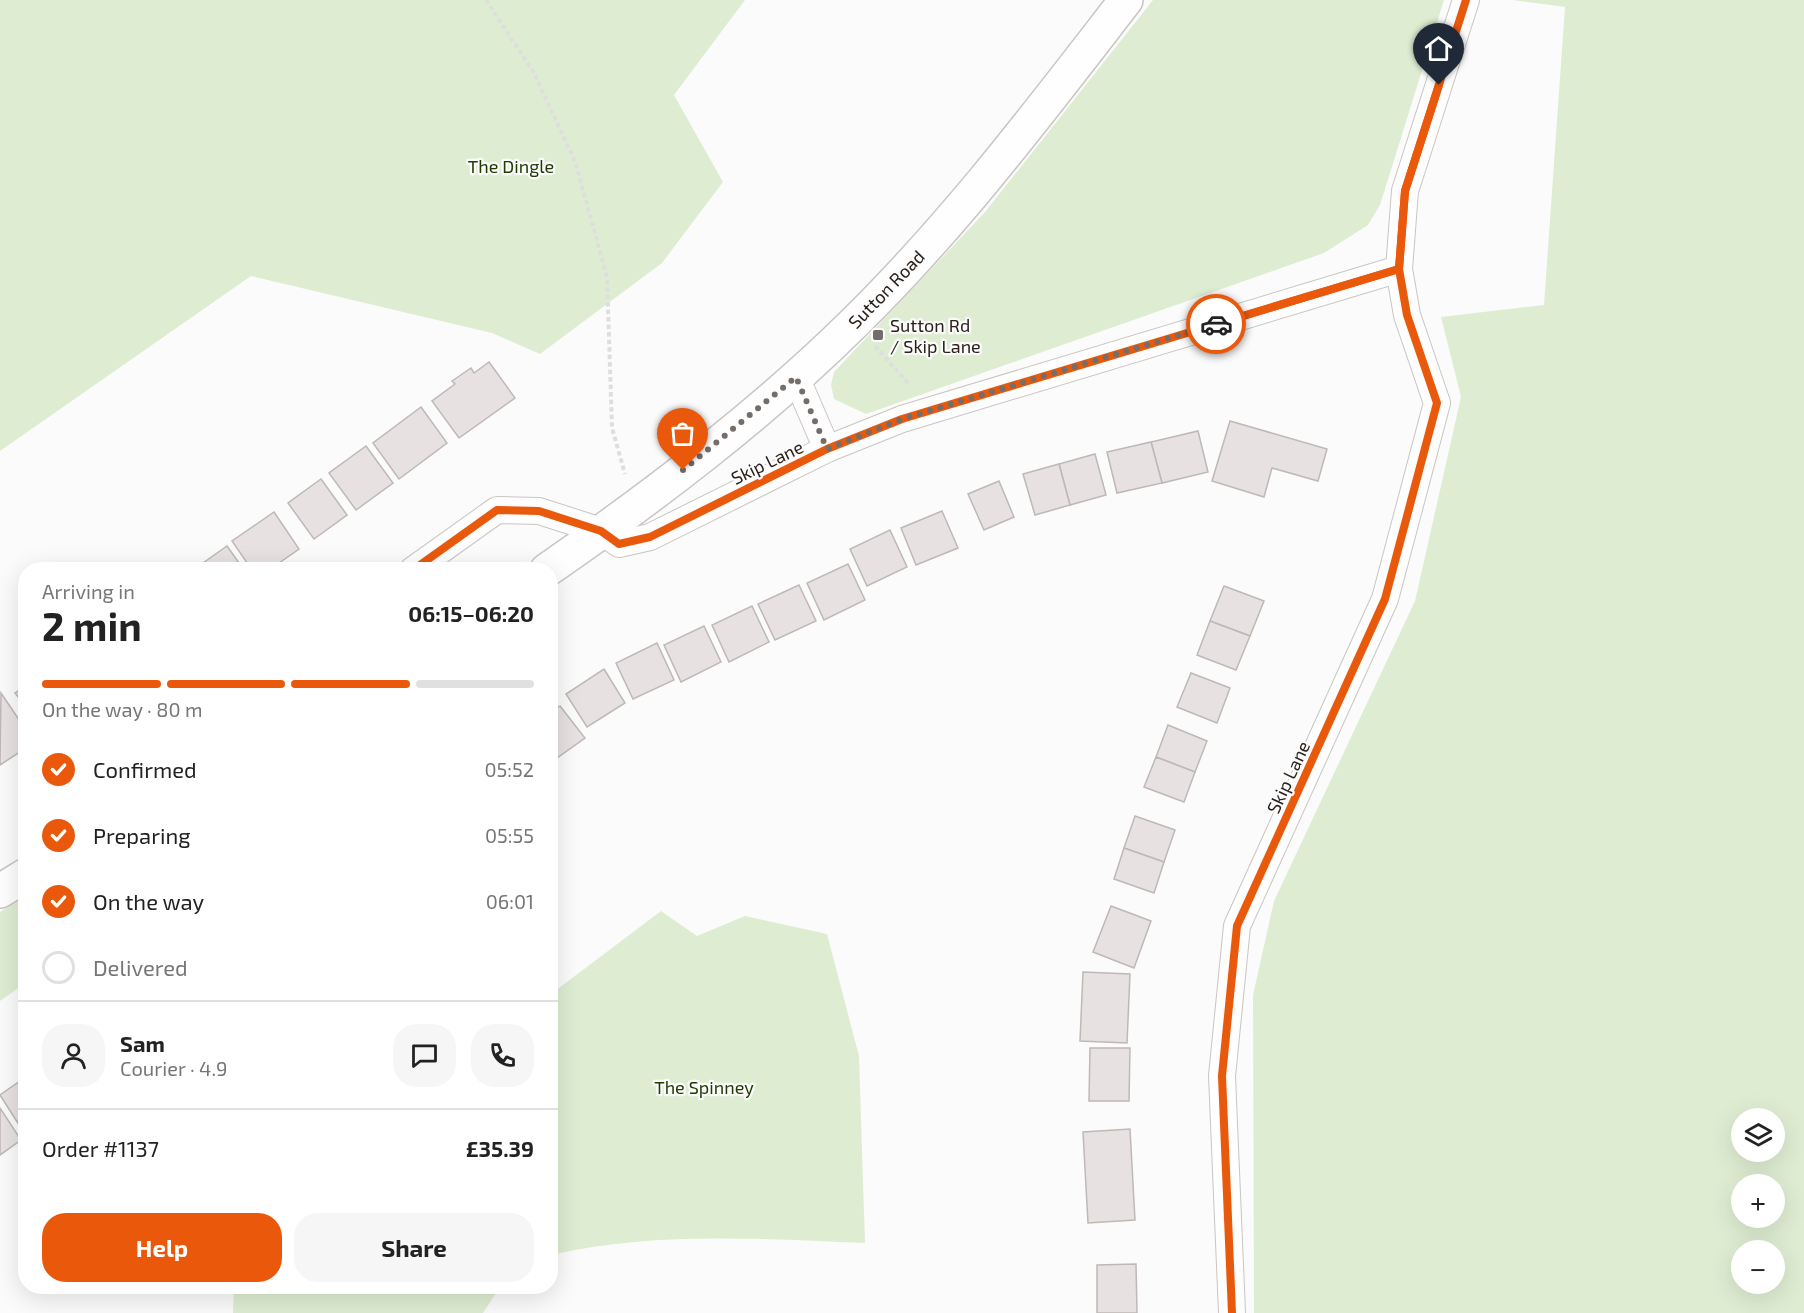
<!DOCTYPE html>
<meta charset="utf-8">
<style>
body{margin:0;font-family:"Exo 2",sans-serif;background:#f6f6f6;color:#222;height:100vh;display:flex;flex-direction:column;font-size:22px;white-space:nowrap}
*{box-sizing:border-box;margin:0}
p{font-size:20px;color:#767676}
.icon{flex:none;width:33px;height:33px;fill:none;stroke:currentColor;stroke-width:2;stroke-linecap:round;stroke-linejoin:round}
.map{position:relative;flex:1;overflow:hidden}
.panel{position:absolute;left:18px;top:562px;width:540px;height:732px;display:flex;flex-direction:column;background:#fff;border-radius:24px;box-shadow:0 6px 24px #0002}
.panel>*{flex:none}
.fabs{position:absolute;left:1731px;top:1108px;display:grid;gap:12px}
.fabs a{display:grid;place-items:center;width:54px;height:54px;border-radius:50%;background:#fff;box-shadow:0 6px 24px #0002;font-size:30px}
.pin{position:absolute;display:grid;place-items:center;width:51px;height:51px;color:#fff;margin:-62px -26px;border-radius:50% 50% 50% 0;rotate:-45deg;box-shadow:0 0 6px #0007}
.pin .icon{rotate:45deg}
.courier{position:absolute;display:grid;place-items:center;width:60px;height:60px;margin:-30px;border:4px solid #ea580c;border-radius:50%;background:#fff;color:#222;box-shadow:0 2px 8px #0007}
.head em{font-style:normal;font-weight:700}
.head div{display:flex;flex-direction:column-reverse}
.head{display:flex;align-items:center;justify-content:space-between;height:102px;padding:0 24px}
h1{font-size:39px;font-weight:700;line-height:45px}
.bar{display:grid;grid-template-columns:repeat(4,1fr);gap:9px 6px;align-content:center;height:72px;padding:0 24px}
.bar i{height:8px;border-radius:4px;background:#e0e0e0}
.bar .selected{background:#ea580c}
.bar p{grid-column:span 4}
.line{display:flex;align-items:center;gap:15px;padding:0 24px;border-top:2px solid #e0e0e0}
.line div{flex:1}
.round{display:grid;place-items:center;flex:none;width:63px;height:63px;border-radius:24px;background:#f6f6f6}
ol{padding:0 24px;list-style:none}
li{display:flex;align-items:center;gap:18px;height:66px}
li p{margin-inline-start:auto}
li .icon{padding:6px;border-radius:50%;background:#ea580c;color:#fff;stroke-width:4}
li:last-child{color:#767676}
li i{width:33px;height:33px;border:3px solid #e0e0e0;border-radius:50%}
.cta{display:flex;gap:12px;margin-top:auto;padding:12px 24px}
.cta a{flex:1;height:69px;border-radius:24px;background:#ea580c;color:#fff;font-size:24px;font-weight:700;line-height:69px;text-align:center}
.cta a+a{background:#f6f6f6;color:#222}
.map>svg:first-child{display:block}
.green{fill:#deedd2;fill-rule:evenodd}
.building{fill:#e8e1e1;stroke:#beb8b7;stroke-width:1.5}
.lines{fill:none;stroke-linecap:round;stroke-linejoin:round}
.street-casing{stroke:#cac5c2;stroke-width:28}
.secondary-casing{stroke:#cac5c2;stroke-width:36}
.path{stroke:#dfdede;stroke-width:4;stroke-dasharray:4.5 3;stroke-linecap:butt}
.street{stroke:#fefefe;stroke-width:26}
.secondary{stroke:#fefefe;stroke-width:33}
.cycleway-casing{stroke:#fbfbfb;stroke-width:11}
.cycleway{stroke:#e8590c;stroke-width:8}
.done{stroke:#746d69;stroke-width:6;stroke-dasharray:0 10.8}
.route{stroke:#ea580c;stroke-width:8}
.poi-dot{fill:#746d69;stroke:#fbfbfb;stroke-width:2}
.labels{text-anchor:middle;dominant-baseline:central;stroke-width:4.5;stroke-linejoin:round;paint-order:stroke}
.park-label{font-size:18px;fill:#213b00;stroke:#fbfbfb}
.street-label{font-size:18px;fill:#2b211b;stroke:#fbfbfb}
.poi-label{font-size:18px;fill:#2b211b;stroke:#fbfbfb;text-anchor:start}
</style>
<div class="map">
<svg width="1804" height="1313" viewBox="0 0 1804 1313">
<rect width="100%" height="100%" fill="#fbfbfb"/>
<g class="green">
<polygon points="0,0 745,0 674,95 723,182 662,263 540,354 492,333 251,276 0,451"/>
<polygon points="1153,0 1444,0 1380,205 1368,225 1324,253 866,414 834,399 831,385 834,372 985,212"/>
<path d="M1512 0H1804V1313H1254L1253 995 1274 901 1415 601 1461 397 1441 317 1544 305 1565 7ZM1742 1119H1774V1152H1742ZM1742 1185H1774V1218H1742ZM1742 1251H1774V1284H1742Z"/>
<polygon points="25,895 25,983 0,1001 0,912"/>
<path d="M661 911 697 936 745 916 827 934 859 1056 865 1243C761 1239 653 1231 551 1255V994Z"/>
<polygon points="234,1287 500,1287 483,1313 233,1313"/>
</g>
<g class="building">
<polygon points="489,362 515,398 459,438 432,401 455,384 452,381 471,368 474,373"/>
<polygon points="421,407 447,443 399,479 373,443"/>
<polygon points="1230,421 1327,449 1318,481 1272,468 1264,497 1212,481"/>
<polygon points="1198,431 1208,472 1162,483 1151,442"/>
<polygon points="1151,442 1162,483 1117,493 1107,452"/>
<polygon points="366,446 393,483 356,510 329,473"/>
<polygon points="1095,454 1106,495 1070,505 1059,464"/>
<polygon points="1059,464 1070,505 1035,515 1023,474"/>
<polygon points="321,479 347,515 314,539 288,503"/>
<polygon points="999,481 1014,517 984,530 968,494"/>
<polygon points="942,511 958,548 916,565 901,528"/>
<polygon points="274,512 299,549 269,570 252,570 232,541"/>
<polygon points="890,530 907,567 867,586 850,549"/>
<polygon points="227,546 244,570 193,570"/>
<polygon points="848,564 865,600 824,620 807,583"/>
<polygon points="799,585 816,621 775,640 758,604"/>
<polygon points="1224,586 1264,601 1250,636 1210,621"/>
<polygon points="752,606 769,642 729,662 712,625"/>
<polygon points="1210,621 1250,636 1236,670 1197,655"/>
<polygon points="704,626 721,662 681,682 664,645"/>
<polygon points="657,643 674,680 633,699 616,663"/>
<polygon points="604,669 625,703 587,727 566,694"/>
<polygon points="1191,673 1230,688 1217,723 1177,707"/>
<polygon points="26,686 26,707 15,693"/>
<polygon points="1,693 26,730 26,748 0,765"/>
<polygon points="560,706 585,738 550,763 550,713"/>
<polygon points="1168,725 1207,741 1195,772 1156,757"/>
<polygon points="1156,757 1195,772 1184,802 1144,787"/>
<polygon points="1135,816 1175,830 1164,862 1124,848"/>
<polygon points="1124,848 1164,862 1154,893 1114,879"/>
<polygon points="1111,906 1151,921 1134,968 1093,952"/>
<polygon points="1083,972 1130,974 1127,1043 1080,1041"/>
<polygon points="1090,1048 1130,1048 1129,1101 1089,1101"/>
<polygon points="26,1077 26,1130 23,1131 0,1095"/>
<polygon points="0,1108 21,1140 0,1155"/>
<polygon points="1130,1129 1135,1220 1088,1223 1083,1132"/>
<polygon points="1136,1264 1137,1313 1097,1313 1097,1265"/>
</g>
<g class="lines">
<defs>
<g id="street">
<polyline points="796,377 827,449"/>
<polyline points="413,570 497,510 539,511 601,531 619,544 650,537 827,449 902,419 1399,269"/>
<polyline points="1232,1313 1222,1076 1237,926 1385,599 1437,403 1407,315 1399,269 1405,191 1466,0"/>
</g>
<g id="secondary">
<path d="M547 570C654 496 761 415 854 323 955 224 1040 111 1126 0"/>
<polyline points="0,891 26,875"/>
</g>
</defs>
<use href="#street" class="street-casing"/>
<use href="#secondary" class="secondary-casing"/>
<g class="path">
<polyline points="486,0 533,71 575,161 607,277 612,428 625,474"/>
<polyline points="875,346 909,384"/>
</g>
<use href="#street" class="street"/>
<use href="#secondary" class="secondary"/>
<defs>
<g id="cycleway">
<polyline points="413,570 497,510 539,511 601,531 619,544 650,537 827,449 902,419 1399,269"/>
<polyline points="1232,1313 1222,1076 1237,926 1385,599 1437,403 1407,315 1399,269 1405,191 1466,0"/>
</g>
</defs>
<use href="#cycleway" class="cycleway-casing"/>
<use href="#cycleway" class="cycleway"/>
</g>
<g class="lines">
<polyline class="done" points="683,470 796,377 827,449 902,419 1216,324"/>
<polyline class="route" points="1216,324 1399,269 1405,191 1439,85"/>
</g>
<rect class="poi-dot" x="872" y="329" width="12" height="12" rx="3"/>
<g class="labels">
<g class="park-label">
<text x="511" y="166">The Dingle</text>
<text x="704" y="1087">The Spinney</text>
</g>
<g class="street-label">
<text transform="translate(886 289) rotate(-46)">Sutton Road</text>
<text transform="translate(767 462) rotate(-26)">Skip Lane</text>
<text transform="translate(1288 777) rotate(-65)">Skip Lane</text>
</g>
<g class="poi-label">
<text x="890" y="325">Sutton Rd<tspan x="890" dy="21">/ Skip Lane</tspan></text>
</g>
</g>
</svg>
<div class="fabs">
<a><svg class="icon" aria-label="layers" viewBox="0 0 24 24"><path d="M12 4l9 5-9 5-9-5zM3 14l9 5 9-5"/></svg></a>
<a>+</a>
<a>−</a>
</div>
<div class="pin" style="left:683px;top:470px;background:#ea580c"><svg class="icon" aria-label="bag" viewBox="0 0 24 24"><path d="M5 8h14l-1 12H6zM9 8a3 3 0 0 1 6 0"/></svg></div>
<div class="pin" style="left:1439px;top:85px;background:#1f2937"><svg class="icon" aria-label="home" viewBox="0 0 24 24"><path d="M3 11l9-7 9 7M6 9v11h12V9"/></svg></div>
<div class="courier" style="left:1216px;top:324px"><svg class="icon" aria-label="car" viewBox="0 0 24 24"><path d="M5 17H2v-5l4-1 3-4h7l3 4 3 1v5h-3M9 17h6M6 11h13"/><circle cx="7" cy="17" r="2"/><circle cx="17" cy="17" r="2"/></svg></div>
<section class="panel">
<div class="head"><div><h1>2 min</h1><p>Arriving in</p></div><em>06:15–06:20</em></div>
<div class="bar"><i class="selected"></i><i class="selected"></i><i class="selected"></i><i></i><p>On the way · 80 m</p></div>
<ol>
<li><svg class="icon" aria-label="check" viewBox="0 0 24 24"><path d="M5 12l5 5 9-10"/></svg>Confirmed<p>05:52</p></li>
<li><svg class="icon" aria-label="check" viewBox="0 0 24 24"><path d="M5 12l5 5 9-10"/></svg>Preparing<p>05:55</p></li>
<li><svg class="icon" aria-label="check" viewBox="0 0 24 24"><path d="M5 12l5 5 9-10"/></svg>On the way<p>06:01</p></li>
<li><i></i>Delivered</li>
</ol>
<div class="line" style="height:108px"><a class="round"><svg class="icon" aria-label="person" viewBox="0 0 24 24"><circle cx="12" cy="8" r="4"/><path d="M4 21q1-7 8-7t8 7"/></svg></a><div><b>Sam</b><p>Courier · 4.9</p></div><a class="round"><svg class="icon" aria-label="chat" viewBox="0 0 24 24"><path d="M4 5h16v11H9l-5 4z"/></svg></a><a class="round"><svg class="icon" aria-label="phone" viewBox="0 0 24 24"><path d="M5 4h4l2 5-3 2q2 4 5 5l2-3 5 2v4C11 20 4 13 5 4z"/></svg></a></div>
<div class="line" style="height:78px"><div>Order #1137</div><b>£35.39</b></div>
<div class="cta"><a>Help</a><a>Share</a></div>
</section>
</div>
